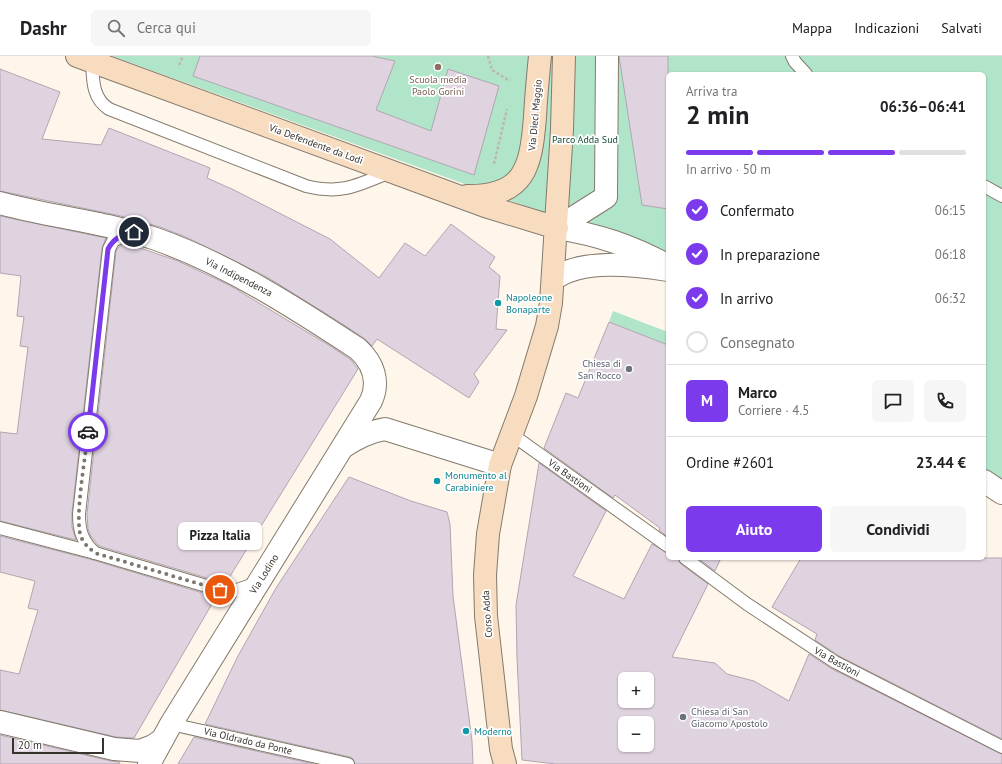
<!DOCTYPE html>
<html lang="it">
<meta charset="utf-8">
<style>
body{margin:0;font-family:"PT Sans",sans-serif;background:#f6f6f6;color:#202124;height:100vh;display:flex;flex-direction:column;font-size:15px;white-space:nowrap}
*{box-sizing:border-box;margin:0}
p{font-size:13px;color:#757577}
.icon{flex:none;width:22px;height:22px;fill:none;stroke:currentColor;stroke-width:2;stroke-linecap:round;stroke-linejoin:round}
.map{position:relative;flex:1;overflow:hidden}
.details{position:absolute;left:666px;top:16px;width:320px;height:488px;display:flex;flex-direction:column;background:#fff;border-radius:6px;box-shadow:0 1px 3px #0004}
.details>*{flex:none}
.tools{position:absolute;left:618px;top:616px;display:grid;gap:8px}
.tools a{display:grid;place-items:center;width:36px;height:36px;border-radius:6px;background:#fff;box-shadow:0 1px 3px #0004;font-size:20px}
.scale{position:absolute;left:12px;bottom:10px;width:92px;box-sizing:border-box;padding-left:4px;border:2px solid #36322c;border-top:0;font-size:11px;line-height:14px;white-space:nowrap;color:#36322c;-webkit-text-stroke:3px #fff;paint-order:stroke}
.pin{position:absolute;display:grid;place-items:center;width:34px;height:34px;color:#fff;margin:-17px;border:2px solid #fff;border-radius:50%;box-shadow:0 1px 4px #0007}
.courier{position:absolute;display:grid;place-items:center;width:40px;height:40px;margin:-20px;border:3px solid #7c3aed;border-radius:50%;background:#fff;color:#222;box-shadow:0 1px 5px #0007}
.bubble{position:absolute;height:28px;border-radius:6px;background:#fff;box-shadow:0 1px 3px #0004;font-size:13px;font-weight:700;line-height:28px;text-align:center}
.summary em{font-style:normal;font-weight:700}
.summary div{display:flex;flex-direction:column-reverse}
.summary{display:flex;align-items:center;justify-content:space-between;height:68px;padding:0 20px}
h1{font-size:26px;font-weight:700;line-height:30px}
.bar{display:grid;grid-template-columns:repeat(4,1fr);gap:6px 4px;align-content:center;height:48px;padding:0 20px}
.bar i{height:5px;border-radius:3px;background:#e0e0e0}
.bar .on{background:#7c3aed}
.bar p{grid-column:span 4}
.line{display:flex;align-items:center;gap:10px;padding:0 20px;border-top:1px solid #e0e0e0}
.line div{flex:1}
.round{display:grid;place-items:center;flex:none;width:42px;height:42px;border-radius:6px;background:#f6f6f6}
ol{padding:0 20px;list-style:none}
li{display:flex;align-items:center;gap:12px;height:44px}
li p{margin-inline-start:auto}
li .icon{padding:4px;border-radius:50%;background:#7c3aed;color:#fff;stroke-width:4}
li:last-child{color:#757577}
li i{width:22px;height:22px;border:2px solid #e0e0e0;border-radius:50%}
.action{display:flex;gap:8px;margin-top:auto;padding:8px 20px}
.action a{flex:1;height:46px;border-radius:6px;background:#7c3aed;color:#fff;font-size:16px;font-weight:700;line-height:46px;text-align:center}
.action a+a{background:#f6f6f6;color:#202124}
header{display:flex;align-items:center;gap:24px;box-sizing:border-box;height:56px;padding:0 20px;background:#fff;border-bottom:1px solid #e0e0e0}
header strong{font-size:19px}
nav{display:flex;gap:22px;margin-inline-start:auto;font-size:14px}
.search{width:280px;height:36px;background:#f6f6f6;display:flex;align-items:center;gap:10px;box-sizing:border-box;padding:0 14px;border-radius:6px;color:#757577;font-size:15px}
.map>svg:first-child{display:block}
.green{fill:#b0e5c9}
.building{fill:#e0d3e0;stroke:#b2a5b2;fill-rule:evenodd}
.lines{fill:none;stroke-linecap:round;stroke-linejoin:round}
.lane-casing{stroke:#837a6c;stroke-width:14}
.street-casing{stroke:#837a6c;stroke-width:24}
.secondary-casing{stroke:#837a6c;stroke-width:24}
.path{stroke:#beb7ad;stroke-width:2.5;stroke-dasharray:3 2;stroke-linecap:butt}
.lane{stroke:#fff;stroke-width:12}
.street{stroke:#fff;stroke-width:22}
.secondary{stroke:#f8dcc0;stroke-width:22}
.done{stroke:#7c776e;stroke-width:4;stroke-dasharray:0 7.2}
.route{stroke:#7c3aed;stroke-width:5}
.education-dot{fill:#8d6e63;stroke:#fff;stroke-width:1.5}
.culture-dot{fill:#0f9aa8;stroke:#fff;stroke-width:1.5}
.worship-dot{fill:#6b7280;stroke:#fff;stroke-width:1.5}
.labels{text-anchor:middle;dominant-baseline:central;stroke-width:3.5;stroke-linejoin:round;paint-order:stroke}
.education-label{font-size:10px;fill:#785e54;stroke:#fff}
.street-label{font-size:10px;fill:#36322c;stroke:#fff}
.park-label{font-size:10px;fill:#124a32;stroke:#fff}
.culture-label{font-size:10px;fill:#0d838f;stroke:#fff;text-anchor:start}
.worship-label{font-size:10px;fill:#5b616d;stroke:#fff;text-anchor:end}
</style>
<header>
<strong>Dashr</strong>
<div class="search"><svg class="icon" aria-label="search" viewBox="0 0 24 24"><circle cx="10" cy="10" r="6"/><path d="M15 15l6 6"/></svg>Cerca qui</div>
<nav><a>Mappa</a><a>Indicazioni</a><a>Salvati</a></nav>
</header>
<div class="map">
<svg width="1002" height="708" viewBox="0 0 1002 708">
<rect width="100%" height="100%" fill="#fef6ea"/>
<g class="green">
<polygon points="112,0 1002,0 1002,428 984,416 984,18 668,18 668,202"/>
<polygon points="613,255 668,276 668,289 609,266"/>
</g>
<g class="building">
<polygon points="200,0 372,0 395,5 376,54 431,75 448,13 499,30 474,119 193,20"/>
<polygon points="619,0 668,0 668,153 642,149"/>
<polygon points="0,13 60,36 42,83 101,89 109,72 210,112 207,122 234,134 330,183 379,222 405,187 425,200 451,168 495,201 489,211 500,220 496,273 507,274 474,318 479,326 469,342 377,283 372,290 365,283 341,267 267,221 188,182 160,171 121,160 0,135"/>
<polygon points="0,160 106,182 102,192 72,457 72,471 76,484 0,465 0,376 17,378 28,291 20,290 24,261 17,260 21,220 0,217"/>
<polygon points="126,187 178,205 229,229 327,288 350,303 358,313 229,522 227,521 224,527 99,490 91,480 88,473 87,458 116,195 119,191"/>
<polygon points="609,266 668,289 668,481 659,474 660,472 615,439 613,442 544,392 566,337 578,342"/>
<path d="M539 407 606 455 573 520 624 543 652 488 668 497V502H678L681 508 708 528 672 601 715 607 727 618 754 625 789 645 809 598 832 613 1002 698V708H556L522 704 517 602 516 549ZM625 623H647V645H625ZM625 667H647V689H625Z"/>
<polygon points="349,421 411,445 447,456 450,468 453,540 472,685 473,708 355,708 353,703 350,701 205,668 238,600 276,532"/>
<polygon points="0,480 93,504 216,541 134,682 116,681 0,654 0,614 19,618 38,554 28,552 35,525 0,516"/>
<polygon points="698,502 721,502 715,515"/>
<polygon points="801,502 1002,502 1002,683 839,600 815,584 817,578 772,551"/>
<polygon points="0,679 111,705 120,706 119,708 0,708"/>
<polygon points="194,681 198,682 314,708 178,708"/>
</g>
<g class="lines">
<defs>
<g id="lane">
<polyline points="792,0 795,6 806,18"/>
<path d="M92 5C93 24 92 42 109 53L306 130C342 139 358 129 390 116"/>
<polyline points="984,130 1002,140"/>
<polyline points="511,378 668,490"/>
<polyline points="0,472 95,497 220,534 234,535 257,527"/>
<path d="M95 497C82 485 79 475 79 458L109 193 113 185 129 177"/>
<polyline points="685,502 747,548 835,606 1002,691"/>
<polyline points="171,668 348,708"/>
</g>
<g id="street">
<path d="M0 147C51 161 106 166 156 183 229 209 294 251 358 293 373 307 380 325 371 345L171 668 149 708"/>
<polyline points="557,172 606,141 607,0"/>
<path d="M557 172C599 179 629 189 667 209"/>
<path d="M553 224C580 202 635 209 668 214"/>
<path d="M343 391C357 382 368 376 385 373L500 409"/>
<polyline points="984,425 1002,437"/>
<polyline points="0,666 114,693 140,695 153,690 162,684"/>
</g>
<g id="secondary">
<polyline points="77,0 485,150 557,172"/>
<path d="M467 140C525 141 531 111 535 61 536 41 538 20 540 0"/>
<polyline points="505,708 501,693 486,560 485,519 488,478 500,409 526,340 547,270 551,247 562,73 564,0"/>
</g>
</defs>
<use href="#lane" class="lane-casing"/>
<use href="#street" class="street-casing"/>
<use href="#secondary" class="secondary-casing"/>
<g class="path">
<polyline points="488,0 492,14 510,25"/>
<polyline points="179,9 183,0"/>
<polyline points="494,108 507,53"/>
</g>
<use href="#lane" class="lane"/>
<use href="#street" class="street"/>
<use href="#secondary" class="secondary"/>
</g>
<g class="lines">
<path class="done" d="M88 376C86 399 74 462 81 481 84 488 89 492 95 497L220 534"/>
<path class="route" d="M88 376 108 193C114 182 121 179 134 176"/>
</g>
<circle class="education-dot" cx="438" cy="11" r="4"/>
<g class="culture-dot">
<circle cx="498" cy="247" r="4"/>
<circle cx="437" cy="425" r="4"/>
<circle cx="466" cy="675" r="4"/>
</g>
<g class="worship-dot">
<circle cx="629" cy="313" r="4"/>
<circle cx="683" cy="661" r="4"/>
</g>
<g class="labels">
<g class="education-label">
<text x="438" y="23">Scuola media<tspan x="438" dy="12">Paolo Gorini</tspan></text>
</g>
<g class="street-label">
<text transform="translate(535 59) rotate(-85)">Via Dieci Maggio</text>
<text transform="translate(316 88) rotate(20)">Via Defendente da Lodi</text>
<text transform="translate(239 221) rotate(27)">Via Indipendenza</text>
<text transform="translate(570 420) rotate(35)">Via Bastioni</text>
<text transform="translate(264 518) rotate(-58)">Via Lodino</text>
<text transform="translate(487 558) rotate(-94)">Corso Adda</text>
<text transform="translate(837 606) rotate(29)">Via Bastioni</text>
<text transform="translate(248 685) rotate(13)">Via Oldrado da Ponte</text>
</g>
<g class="park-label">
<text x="585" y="83">Parco Adda Sud</text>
</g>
<g class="culture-label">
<text x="506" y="241">Napoleone<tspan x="506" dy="12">Bonaparte</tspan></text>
<text x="445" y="419">Monumento al<tspan x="445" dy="12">Carabiniere</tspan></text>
<text x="474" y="675">Moderno</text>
</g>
<g class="worship-label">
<text x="621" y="307">Chiesa di<tspan x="621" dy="12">San Rocco</tspan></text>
<text x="691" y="655" text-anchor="start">Chiesa di San<tspan x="691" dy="12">Giacomo Apostolo</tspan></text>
</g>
</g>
</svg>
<div class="tools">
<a>+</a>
<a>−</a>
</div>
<div class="scale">20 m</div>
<div class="pin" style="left:220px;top:534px;background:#ea580c"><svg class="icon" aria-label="bag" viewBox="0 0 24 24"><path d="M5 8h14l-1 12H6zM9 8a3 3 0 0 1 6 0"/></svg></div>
<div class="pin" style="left:134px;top:176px;background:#1f2937"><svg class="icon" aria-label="home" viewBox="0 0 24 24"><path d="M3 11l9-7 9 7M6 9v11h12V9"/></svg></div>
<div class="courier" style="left:88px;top:376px"><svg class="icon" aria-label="car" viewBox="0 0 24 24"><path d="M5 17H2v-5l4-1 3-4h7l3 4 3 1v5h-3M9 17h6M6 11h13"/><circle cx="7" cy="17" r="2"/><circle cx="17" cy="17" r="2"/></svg></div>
<div class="bubble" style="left:178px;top:466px;width:84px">Pizza Italia</div>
<section class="details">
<div class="summary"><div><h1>2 min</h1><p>Arriva tra</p></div><em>06:36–06:41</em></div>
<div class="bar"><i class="on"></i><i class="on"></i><i class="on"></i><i></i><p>In arrivo · 50 m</p></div>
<ol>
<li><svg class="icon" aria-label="check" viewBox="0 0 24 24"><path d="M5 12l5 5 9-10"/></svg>Confermato<p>06:15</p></li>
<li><svg class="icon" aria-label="check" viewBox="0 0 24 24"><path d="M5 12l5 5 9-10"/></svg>In preparazione<p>06:18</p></li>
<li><svg class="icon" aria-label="check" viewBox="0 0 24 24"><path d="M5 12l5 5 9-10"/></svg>In arrivo<p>06:32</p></li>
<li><i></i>Consegnato</li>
</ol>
<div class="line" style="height:72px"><b class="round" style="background:#7c3aed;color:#fff">M</b><div><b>Marco</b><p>Corriere · 4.5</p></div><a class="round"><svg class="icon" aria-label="chat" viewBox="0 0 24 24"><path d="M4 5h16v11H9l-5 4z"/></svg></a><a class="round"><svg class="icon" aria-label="phone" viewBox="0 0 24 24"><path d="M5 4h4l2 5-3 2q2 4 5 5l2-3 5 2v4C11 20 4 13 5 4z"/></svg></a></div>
<div class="line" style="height:52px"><div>Ordine #2601</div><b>23.44 €</b></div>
<div class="action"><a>Aiuto</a><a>Condividi</a></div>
</section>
</div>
